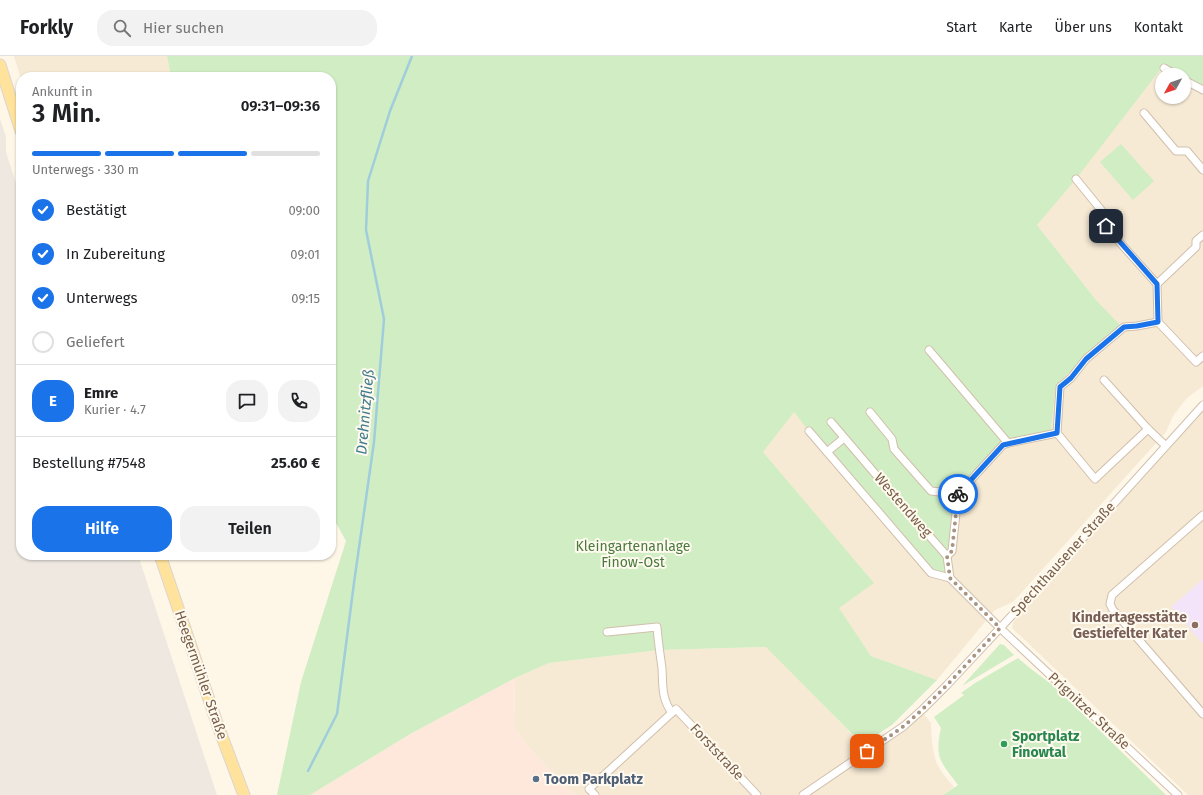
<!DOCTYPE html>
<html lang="de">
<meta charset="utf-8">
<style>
body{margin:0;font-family:"Fira Sans",sans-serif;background:#f2f2f2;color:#202124;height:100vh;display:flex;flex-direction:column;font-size:15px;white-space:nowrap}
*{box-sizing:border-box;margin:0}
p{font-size:13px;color:#757577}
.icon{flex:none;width:22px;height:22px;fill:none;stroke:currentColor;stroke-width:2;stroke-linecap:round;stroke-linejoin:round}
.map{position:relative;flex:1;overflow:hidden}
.drawer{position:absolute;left:16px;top:16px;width:320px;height:488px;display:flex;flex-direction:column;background:#fff;border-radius:16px;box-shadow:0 1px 3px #0004}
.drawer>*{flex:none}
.needle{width:26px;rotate:230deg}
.buttons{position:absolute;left:1155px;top:12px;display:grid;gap:8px}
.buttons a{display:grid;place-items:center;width:36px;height:36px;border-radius:50%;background:#fff;box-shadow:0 1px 3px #0004;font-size:20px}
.pin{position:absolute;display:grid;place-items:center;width:34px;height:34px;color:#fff;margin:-17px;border-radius:8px;box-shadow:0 2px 6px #0006}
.courier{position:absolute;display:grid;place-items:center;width:40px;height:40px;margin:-20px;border:3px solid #1a73e8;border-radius:50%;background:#fff;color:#222;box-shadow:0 1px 5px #0007}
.head em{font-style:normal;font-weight:600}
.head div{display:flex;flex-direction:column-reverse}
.head{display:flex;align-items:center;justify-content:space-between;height:68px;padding:0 16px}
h1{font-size:26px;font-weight:600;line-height:30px}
.bar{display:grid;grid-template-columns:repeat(4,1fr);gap:6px 4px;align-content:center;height:48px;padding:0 16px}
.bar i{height:5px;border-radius:3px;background:#e0e0e0}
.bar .current{background:#1a73e8}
.bar p{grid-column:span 4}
.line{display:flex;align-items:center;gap:10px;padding:0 16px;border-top:1px solid #e0e0e0}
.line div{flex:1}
.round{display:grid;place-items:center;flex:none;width:42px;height:42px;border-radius:16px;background:#f2f2f2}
ol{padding:0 16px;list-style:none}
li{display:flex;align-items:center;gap:12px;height:44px}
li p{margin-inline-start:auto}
li .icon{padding:4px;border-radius:50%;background:#1a73e8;color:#fff;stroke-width:4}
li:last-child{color:#757577}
li i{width:22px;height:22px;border:2px solid #e0e0e0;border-radius:50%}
.cta{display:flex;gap:8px;margin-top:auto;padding:8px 16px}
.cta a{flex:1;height:46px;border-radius:16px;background:#1a73e8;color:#fff;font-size:16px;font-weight:600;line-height:46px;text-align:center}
.cta a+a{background:#f2f2f2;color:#202124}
header{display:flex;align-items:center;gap:24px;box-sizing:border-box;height:56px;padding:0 20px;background:#fff;border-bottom:1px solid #e0e0e0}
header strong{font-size:19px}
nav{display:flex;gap:22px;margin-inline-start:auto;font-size:14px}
.search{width:280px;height:36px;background:#f2f2f2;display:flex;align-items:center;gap:10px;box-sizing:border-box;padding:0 14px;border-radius:16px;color:#757577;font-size:15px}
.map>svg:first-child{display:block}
.residential{fill:#f6ead5}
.commercial{fill:#fee8db}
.industrial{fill:#eee8e1}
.education{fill:#f4e4fa}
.green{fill:#d1edc4}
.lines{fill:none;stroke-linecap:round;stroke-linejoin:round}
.stream{stroke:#9fcddc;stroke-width:2.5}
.minor-casing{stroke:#d1bfac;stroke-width:9}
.primary-casing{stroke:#dcd5d0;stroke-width:13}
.minor{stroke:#fff;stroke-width:7}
.primary{stroke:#ffe39d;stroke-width:11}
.done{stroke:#a89481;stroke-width:4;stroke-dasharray:0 7.2}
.route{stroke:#1a73e8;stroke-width:5}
.education-dot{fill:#8d6e63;stroke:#fffaef;stroke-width:1.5}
.leisure-dot{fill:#2e9e5b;stroke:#fffaef;stroke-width:1.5}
.service-dot{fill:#5c6f8a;stroke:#fffaef;stroke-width:1.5}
.labels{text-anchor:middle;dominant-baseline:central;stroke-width:4;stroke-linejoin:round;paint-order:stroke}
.street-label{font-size:14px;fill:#7a5f49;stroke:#fffaef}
.park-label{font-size:14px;fill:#4a7a3d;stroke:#fffaef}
.education-label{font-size:14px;font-weight:bold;fill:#785e54;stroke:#fffaef;text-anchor:end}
.leisure-label{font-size:14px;font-weight:bold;fill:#27864d;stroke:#fffaef;text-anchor:start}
.service-label{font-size:14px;font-weight:bold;fill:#4e5e75;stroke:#fffaef;text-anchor:start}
.water-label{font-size:15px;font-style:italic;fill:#417b8f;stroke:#fffaef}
</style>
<header>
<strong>Forkly</strong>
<div class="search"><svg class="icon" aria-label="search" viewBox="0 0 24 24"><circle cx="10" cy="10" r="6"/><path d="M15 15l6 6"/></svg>Hier suchen</div>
<nav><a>Start</a><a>Karte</a><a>Über uns</a><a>Kontakt</a></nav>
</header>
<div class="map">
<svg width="1203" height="739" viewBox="0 0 1203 739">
<rect width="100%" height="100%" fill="#fef7e8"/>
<g class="residential">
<polygon points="14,0 167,0 171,21 21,21 21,23"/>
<polygon points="1163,9 1181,19 1162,19 1162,41 1184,41 1184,21 1203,31 1203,330 1187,342 1173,360 1166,376 1013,546 995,554 937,624 871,600 838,552 873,527 763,396 793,355 1008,384 1051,374 1056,329 1085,302 1121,271 1096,244 1037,169"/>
<polygon points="1203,355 1203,739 1188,739 1012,572 1013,567 1016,563"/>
<polygon points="767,591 871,698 906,674 923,657 931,667 932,687 934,698 937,708 943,718 954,731 943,739 575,739 535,699 514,672 515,622 549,607 659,594"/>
</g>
<polygon class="commercial" points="515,622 514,672 535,699 575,739 310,739 412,677"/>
<polygon class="industrial" points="0,63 6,81 6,96 21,143 21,499 138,499 217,739 0,739"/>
<polygon class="education" points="1203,523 1203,588 1171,551"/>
<g class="green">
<polygon points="167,0 1203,0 1203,31 1184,21 1184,19 1181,19 1163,10 1076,123 1037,169 1096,244 1122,271 1085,302 1056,329 1051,374 1003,389 958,438 952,495 947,500 950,522 931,517 809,375 794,356 763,396 874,527 839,552 871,600 937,624 892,669 862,688 766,591 659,594 549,607 515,622 412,677 310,739 277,739 301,626 346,485 331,458 331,21 171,21"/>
<polygon points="1121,88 1154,125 1133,144 1100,106"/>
<polygon points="1000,588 1004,589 1014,599 962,630"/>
<path d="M1018 602 1031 613 1054 630 1166 739H943L958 729C941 706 934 702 941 672L934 661 964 639 961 637 975 627Z"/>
</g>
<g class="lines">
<polyline class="stream" points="308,715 337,658 354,527 374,386 384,263 366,174 368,125 390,55 412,0"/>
<defs>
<g id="minor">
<polyline points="1164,12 1176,19"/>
<polyline points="1184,24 1203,34"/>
<polyline points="1144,57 1176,95 1187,95 1203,114"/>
<polyline points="1076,123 1106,160 1106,171 1157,228 1158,266 1196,306 1203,300"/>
<polyline points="1157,228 1196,191 1196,185 1203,179"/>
<polyline points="929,294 1008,387 1057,377 1095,423 1148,373"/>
<polyline points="1104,324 1148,373 1166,390"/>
<polyline points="870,356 892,383 894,393 931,435 958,438"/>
<polyline points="831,366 895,441 947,500 950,522"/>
<polyline points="809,375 931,517 950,522 1000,572 1178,739"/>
<polyline points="1057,377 1060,331 1071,322 1086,303 1124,271 1137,270 1158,266"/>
<polyline points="827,396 844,382"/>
<polyline points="1203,459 1112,539 1110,548 1113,554 1203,658"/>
<polyline points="947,500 952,495 958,438 1003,389 1008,387"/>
<path d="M607 576 657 571C658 585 660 598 662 612 663 628 661 642 672 657"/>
<polyline points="595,739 589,733 676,653 757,739"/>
<polyline points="803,739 904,670 923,653 947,629 1045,524 1203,349"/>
</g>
<g id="primary">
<polyline points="0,9 21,75"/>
<polyline points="160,499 218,670 244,739"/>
</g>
</defs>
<use href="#minor" class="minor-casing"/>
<use href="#primary" class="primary-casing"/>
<use href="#minor" class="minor"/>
<use href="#primary" class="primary"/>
</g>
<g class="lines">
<path class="done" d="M867 695C880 686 894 678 905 669 940 639 969 605 1000 572L950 522 947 500 952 495 958 438"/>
<polyline class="route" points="958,438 1003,389 1057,377 1060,331 1071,322 1086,303 1124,271 1137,270 1158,266 1157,228 1106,170"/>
</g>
<circle class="education-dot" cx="1195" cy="569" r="4"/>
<circle class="leisure-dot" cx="1004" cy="688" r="4"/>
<circle class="service-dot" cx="536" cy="723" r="4"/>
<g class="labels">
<g class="street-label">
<text transform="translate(903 449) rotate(49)">Westendweg</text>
<text transform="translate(1063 503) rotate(-48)">Spechthausener Straße</text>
<text transform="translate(201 619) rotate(71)">Heegermühler Straße</text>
<text transform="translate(1089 655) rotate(43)">Prignitzer Straße</text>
<text transform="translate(717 696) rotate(47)">Forststraße</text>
</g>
<g class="park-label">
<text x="633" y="490">Kleingartenanlage<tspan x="633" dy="16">Finow-Ost</tspan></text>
</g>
<g class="education-label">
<text x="1187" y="561">Kindertagesstätte<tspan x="1187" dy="16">Gestiefelter Kater</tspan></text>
</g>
<g class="leisure-label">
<text x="1012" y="680">Sportplatz<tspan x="1012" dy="16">Finowtal</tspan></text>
</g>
<g class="service-label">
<text x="544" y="723">Toom Parkplatz</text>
</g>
<g class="water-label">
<text transform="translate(365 356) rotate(-85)">Drehnitzfließ</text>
</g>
</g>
</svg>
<div class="buttons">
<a><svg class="needle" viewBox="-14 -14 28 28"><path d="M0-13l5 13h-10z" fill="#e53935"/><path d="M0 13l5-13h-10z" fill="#757577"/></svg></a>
</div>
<div class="pin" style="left:867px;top:695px;background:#ea580c"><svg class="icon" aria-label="bag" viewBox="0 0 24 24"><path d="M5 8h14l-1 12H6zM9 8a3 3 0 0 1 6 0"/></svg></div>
<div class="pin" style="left:1106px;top:170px;background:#1f2937"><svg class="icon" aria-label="home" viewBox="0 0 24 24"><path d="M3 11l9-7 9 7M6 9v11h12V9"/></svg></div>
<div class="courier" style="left:958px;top:438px"><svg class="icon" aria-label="bike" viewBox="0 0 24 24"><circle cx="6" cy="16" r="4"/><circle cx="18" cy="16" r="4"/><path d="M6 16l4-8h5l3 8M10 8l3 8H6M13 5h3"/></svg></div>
<section class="drawer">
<div class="head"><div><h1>3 Min.</h1><p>Ankunft in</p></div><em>09:31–09:36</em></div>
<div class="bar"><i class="current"></i><i class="current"></i><i class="current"></i><i></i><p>Unterwegs · 330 m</p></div>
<ol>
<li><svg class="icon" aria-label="check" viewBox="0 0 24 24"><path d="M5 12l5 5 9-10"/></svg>Bestätigt<p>09:00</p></li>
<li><svg class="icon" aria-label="check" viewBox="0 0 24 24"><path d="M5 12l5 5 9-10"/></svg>In Zubereitung<p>09:01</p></li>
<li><svg class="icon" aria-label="check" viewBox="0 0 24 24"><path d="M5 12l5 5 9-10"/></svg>Unterwegs<p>09:15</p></li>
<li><i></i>Geliefert</li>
</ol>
<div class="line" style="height:72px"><b class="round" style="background:#1a73e8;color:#fff">E</b><div><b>Emre</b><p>Kurier · 4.7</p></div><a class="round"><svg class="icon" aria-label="chat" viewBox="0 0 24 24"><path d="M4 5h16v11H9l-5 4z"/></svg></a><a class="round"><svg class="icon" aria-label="phone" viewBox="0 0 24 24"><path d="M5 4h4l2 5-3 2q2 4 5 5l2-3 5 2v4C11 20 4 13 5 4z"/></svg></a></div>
<div class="line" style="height:52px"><div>Bestellung #7548</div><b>25.60 €</b></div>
<div class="cta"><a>Hilfe</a><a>Teilen</a></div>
</section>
</div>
